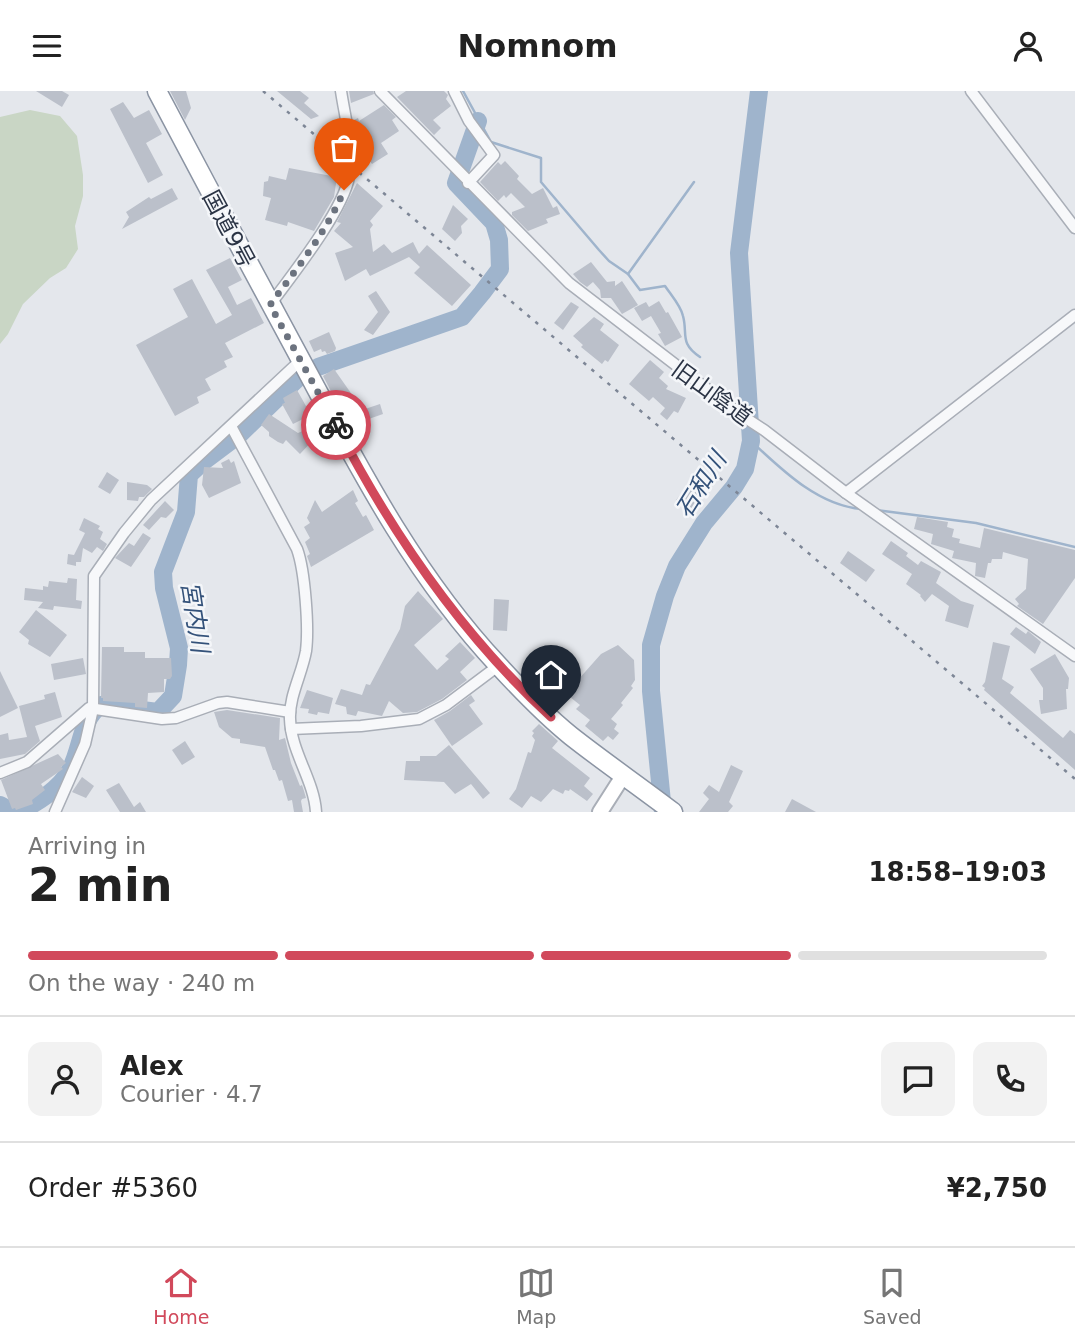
<!DOCTYPE html>
<meta charset="utf-8">
<style>
body{margin:0;font-family:"DejaVu Sans","Noto Sans JP",sans-serif;background:#f2f2f2;color:#222;height:100vh;display:flex;flex-direction:column;font-size:26px;white-space:nowrap}
*{box-sizing:border-box;margin:0}
p{font-size:23px;color:#767676}
.icon{flex:none;width:38px;height:38px;fill:none;stroke:currentColor;stroke-width:2;stroke-linecap:round;stroke-linejoin:round}
.map{position:relative;height:721px;overflow:hidden}
.drawer{display:flex;flex-direction:column;background:#fff;flex:1}
.drawer>*{flex:none}
.pin{position:absolute;display:grid;place-items:center;width:60px;height:60px;color:#fff;margin:-72px -30px;border-radius:50% 50% 50% 0;rotate:-45deg;box-shadow:0 0 7px #0007}
.pin .icon{rotate:45deg}
.courier{position:absolute;display:grid;place-items:center;width:70px;height:70px;margin:-35px;border:5px solid #d1495b;border-radius:50%;background:#fff;color:#222;box-shadow:0 2px 9px #0007}
.overview em{font-style:normal;font-weight:700}
.overview div{display:flex;flex-direction:column-reverse}
.overview{display:flex;align-items:center;justify-content:space-between;height:119px;padding:0 28px}
h1{font-size:46px;font-weight:700;line-height:52px}
.bar{display:grid;grid-template-columns:repeat(4,1fr);gap:10px 7px;align-content:center;height:84px;padding:0 28px}
.bar i{height:9px;border-radius:5px;background:#e0e0e0}
.bar .selected{background:#d1495b}
.bar p{grid-column:span 4}
.line{display:flex;align-items:center;gap:18px;padding:0 28px;border-top:2px solid #e0e0e0}
.line div{flex:1}
.round{display:grid;place-items:center;flex:none;width:74px;height:74px;border-radius:14px;background:#f2f2f2}
header{display:flex;justify-content:space-between;align-items:center;height:91px;padding:0 28px;background:#fff;font-size:32px;font-weight:700}
.menu{display:flex;justify-content:space-around;align-items:center;height:98px;border-top:2px solid #e0e0e0;background:#fff;font-size:19px;color:#767676}
.menu a{display:grid;justify-items:center;gap:4px}
.menu .selected{color:#d1495b}
.map>svg:first-child{display:block}
.green{fill:#c9d6c5}
.lines{fill:none;stroke-linecap:round;stroke-linejoin:round}
.stream{stroke:#9fb4cc;stroke-width:2.5}
.river{stroke:#9fb4cc;stroke-width:18}
.building{fill:#bbc0ca}
.street-casing{stroke:#a9aeb7;stroke-width:13}
.secondary-casing{stroke:#a9aeb7;stroke-width:18}
.highway-casing{stroke:#8b94a3;stroke-width:21}
.street{stroke:#f7f8fa;stroke-width:10}
.secondary{stroke:#fff;stroke-width:14}
.highway{stroke:#fff;stroke-width:18}
.rail{stroke:#7d8696;stroke-width:2.5;stroke-dasharray:3.5 7;stroke-linecap:butt}
.done{stroke:#6c737f;stroke-width:7;stroke-dasharray:0 12.6}
.route{stroke:#d1495b;stroke-width:9}
.labels{text-anchor:middle;dominant-baseline:central;stroke-width:5;stroke-linejoin:round;paint-order:stroke}
.street-label{font-size:23px;fill:#2b3445;stroke:#f4f6f9}
.water-label{font-size:24px;font-style:italic;fill:#34527a;stroke:#f4f6f9}
</style>
<header><svg class="icon" aria-label="menu" viewBox="0 0 24 24"><path d="M4 6h16M4 12h16M4 18h16"/></svg>Nomnom<svg class="icon" aria-label="person" viewBox="0 0 24 24"><circle cx="12" cy="8" r="4"/><path d="M4 21q1-7 8-7t8 7"/></svg></header>
<div class="map">
<svg width="1075" height="721" viewBox="0 0 1075 721">
<rect width="100%" height="100%" fill="#e4e7ec"/>
<polygon class="green" points="30,19 60,25 77,45 83,84 83,105 75,135 78,158 66,177 50,187 23,213 8,243 0,253 0,26"/>
<g class="lines">
<g class="stream">
<path d="M463 0 491 51 541 67V91L599 159 609 170 628 183 640 199 665 195C671 204 681 215 683 225 688 243 679 252 700 266"/>
<polyline points="628,183 694,91"/>
<path d="M751 350C781 378 818 415 862 418"/>
<polyline points="876,419 976,432 1075,456"/>
</g>
<g class="river">
<polyline points="318,276 462,226 482,202 500,178 499,149 494,132 456,92 478,30"/>
<polyline points="0,714 13,721"/>
<path d="M19 721C38 711 60 698 70 679 82 657 80 629 101 614L158 621 173 605 178 574 179 557 164 497 163 481 186 421 189 384 204 370 240 343 298 287"/>
<polyline points="663,721 651,600 651,554 665,505 677,475 704,432 734,396 745,378 751,350 739,162 759,0"/>
</g>
</g>
<g class="building">
<polygon points="36,0 62,0 69,4 62,16"/>
<polygon points="170,0 186,0 191,17 185,29"/>
<polygon points="277,0 300,0 309,7 304,12 319,25 311,28"/>
<polygon points="349,0 373,0 374,3 351,12"/>
<polygon points="406,0 444,0 448,4 446,8 451,15 433,29 441,37 434,44 397,6"/>
<polygon points="123,11 134,27 149,19 162,43 146,52 163,84 148,92 110,18"/>
<polygon points="384,14 396,26 392,29 399,40 381,52 388,63 372,73 365,63 359,66 358,64 354,29 358,27 359,30"/>
<polygon points="505,70 519,85 517,88 532,103 543,97 553,117 557,115 560,123 546,128 548,132 528,140 512,124 512,121 525,116 511,102 506,107 504,104 498,110 480,91 498,71 501,74"/>
<polygon points="289,77 337,86 334,106 314,140 288,131 287,135 265,129 271,107 263,105 264,91 268,90 269,85 286,89"/>
<polygon points="357,92 383,115 370,130 373,134 370,138 373,161 384,153 392,162 413,151 419,163 427,154 471,194 452,215 414,182 420,176 409,166 370,185 366,178 345,190 335,162 353,156 334,140 341,132 337,131"/>
<polygon points="172,97 178,108 122,138 129,126 126,121 149,106 151,108"/>
<polygon points="453,114 468,128 461,135 462,142 455,150 442,138"/>
<polygon points="230,167 242,189 228,196 237,214 251,207 264,232 225,252 233,266 224,270 227,276 205,288 211,299 197,306 199,312 175,325 136,254 188,226 173,198 192,188 216,233 232,224 206,179"/>
<polygon points="591,171 607,191 615,190 615,195 622,190 638,214 622,223 611,207 601,207 600,199 593,191 587,196 580,191 573,183"/>
<polygon points="376,200 390,221 373,244 364,239 378,221 368,205"/>
<polygon points="659,210 666,222 668,221 682,246 665,255 658,243 661,242 651,225 642,230 634,217 646,211 649,216"/>
<polygon points="571,211 579,216 563,239 554,232"/>
<polygon points="594,226 604,233 600,239 619,254 608,271 605,269 602,273 581,256 583,254 573,245"/>
<polygon points="329,241 336,257 335,260 327,263 325,260 322,261 321,258 314,261 309,250"/>
<polygon points="650,269 664,281 659,287 668,295 666,298 686,307 678,322 674,320 667,329 660,323 665,317 653,306 649,310 629,293"/>
<polygon points="334,278 353,305 343,310 341,307 336,310 323,285"/>
<polygon points="297,299 311,324 293,333 282,313 285,312 283,307"/>
<polygon points="380,313 383,323 363,330 359,320"/>
<polygon points="269,323 298,342 305,339 314,348 300,363 286,349 283,353 278,351 269,345 269,341 261,334"/>
<polygon points="229,368 231,372 234,370 241,392 209,407 202,394 204,376 223,377 221,372"/>
<polygon points="107,381 119,389 110,403 98,396"/>
<polygon points="695,385 710,396 693,420 676,409"/>
<polygon points="127,391 147,394 152,398 144,406 139,406 138,410 127,409"/>
<polygon points="353,399 358,410 355,412 363,426 366,424 374,439 311,476 307,465 310,463 305,451 310,447 304,436 310,432 307,427 315,409 322,421"/>
<polygon points="165,410 174,419 166,427 161,426 149,439 143,434"/>
<polygon points="917,426 948,431 947,436 954,438 952,446 960,448 959,452 980,457 984,437 1075,459 1075,487 1043,533 1017,515 1019,513 1015,508 1026,498 1028,468 1003,461 1002,468 992,468 991,472 988,472 985,487 975,485 976,472 952,467 954,460 931,453 933,443 914,438"/>
<polygon points="84,427 100,435 98,438 103,441 100,448 107,453 103,460 97,456 92,462 83,457 81,471 76,471 76,475 67,473 68,463 74,464 85,442 79,439"/>
<polygon points="143,442 151,447 131,476 115,467 129,452 134,455"/>
<polygon points="891,450 908,462 906,465 918,474 921,470 941,481 936,492 961,510 974,514 968,537 945,530 949,515 932,503 925,511 920,505 921,504 906,493 912,483 882,463"/>
<polygon points="848,460 875,479 866,491 840,472"/>
<polygon points="68,487 77,488 76,509 82,510 81,518 54,515 53,519 38,517 43,511 24,509 25,497 43,499 43,495 48,496 49,490 67,492"/>
<polygon points="418,500 443,528 414,554 437,579 449,568 445,565 460,551 475,567 460,581 467,589 442,608 417,621 403,622 389,610 382,625 358,620 356,625 347,623 346,616 335,613 341,598 362,604 366,593 370,594 400,538 405,515"/>
<polygon points="494,508 509,509 507,540 493,539"/>
<polygon points="36,519 67,544 50,566 28,553 29,549 19,541"/>
<polygon points="1016,536 1026,543 1028,540 1041,551 1035,563 1010,543"/>
<polygon points="993,551 1010,555 1002,588 1014,596 1010,602 1063,647 1070,639 1075,643 1075,679 984,599 985,597 982,595 985,591"/>
<polygon points="618,554 634,569 635,589 631,595 633,597 621,612 623,614 611,628 617,633 614,638 619,642 613,649 608,645 603,650 585,635 590,629 576,618 580,614 570,606 579,592 577,590 601,563"/>
<polygon points="102,556 124,556 124,561 145,561 145,567 171,567 172,585 170,588 164,588 164,601 148,602 147,617 135,616 135,612 103,610 103,607 101,607"/>
<polygon points="1055,563 1069,587 1068,598 1066,598 1067,618 1041,623 1039,609 1043,609 1043,597 1030,578"/>
<polygon points="83,567 86,583 54,589 51,573"/>
<polygon points="0,580 18,617 0,626"/>
<polygon points="307,599 333,607 329,623 318,621 317,624 308,622 309,618 300,617"/>
<polygon points="55,601 62,626 35,635 40,650 25,663 0,668 0,644 8,642 9,649 27,646 19,615 45,608 44,604"/>
<polygon points="471,604 475,610 469,614 483,633 452,655 434,629 450,620"/>
<polygon points="227,619 280,627 279,649 285,647 291,672 300,695 302,694 304,700 306,707 302,708 301,710 303,721 294,721 292,709 288,710 282,689 279,690 275,679 273,679 265,656 240,652 240,648 232,647 219,636 214,621"/>
<polygon points="539,633 558,650 552,657 590,687 584,695 593,703 587,710 570,698 569,700 565,699 563,703 553,698 541,711 531,705 522,717 509,708 516,698 528,661 531,662 535,649 532,645 534,642 532,640"/>
<polygon points="185,650 195,666 182,674 172,659"/>
<polygon points="449,654 490,702 483,708 471,693 455,703 444,691 404,689 406,670 420,670 420,665 436,665"/>
<polygon points="58,663 66,672 61,676 63,678 41,693 45,699 32,709 33,713 16,719 15,717 12,718 1,689"/>
<polygon points="731,674 743,680 729,711 733,715 728,721 699,721 709,708 703,702 709,694 719,701"/>
<polygon points="82,686 94,695 86,707 72,701"/>
<polygon points="119,692 134,716 140,711 146,721 120,721 106,699"/>
<polygon points="792,708 816,721 785,721"/>
</g>
<g class="lines">
<defs>
<g id="street">
<polyline points="380,0 569,192 741,324 764,339 846,402 1075,565"/>
<polyline points="454,0 469,30 494,64 468,92"/>
<polyline points="971,0 1075,137"/>
<path d="M270 214C292 184 343 120 349 86 354 58 345 27 341 0"/>
<path d="M231 335 297 458C305 480 309 537 306 560 302 583 289 605 290 628 291 661 314 689 316 721"/>
<polyline points="846,402 1075,224"/>
<polyline points="291,638 361,635 419,628 446,614 498,575"/>
<polyline points="0,682 27,671 89,617 162,628 176,627 218,612 227,611 290,621"/>
<polyline points="55,721 85,653 93,618 94,485 124,442 151,409 301,269"/>
</g>
<polyline id="secondary" points="600,721 623,685"/>
<path id="highway" d="M157 0C207 95 258 190 309 284 364 387 419 490 499 575 521 599 545 624 571 645 604 671 639 695 673 721"/>
</defs>
<use href="#street" class="street-casing"/>
<use href="#secondary" class="secondary-casing"/>
<use href="#highway" class="highway-casing"/>
<use href="#street" class="street"/>
<use href="#secondary" class="secondary"/>
<use href="#highway" class="highway"/>
<polyline class="rail" points="263,0 1075,688"/>
</g>
<g class="lines">
<path class="done" d="M336 334 270 214C296 178 327 141 344 99"/>
<path class="route" d="M336 334C392 443 461 543 551 626"/>
</g>
<g class="labels">
<g class="street-label">
<text transform="translate(229 138) rotate(62)">国道9号</text>
<text transform="translate(712 302) rotate(36)">旧山陰道</text>
</g>
<g class="water-label">
<text transform="translate(701 394) rotate(-58)">石和川</text>
<text transform="translate(195 526) rotate(81)">宮内川</text>
</g>
</g>
</svg>
<div class="pin" style="left:344px;top:99px;background:#ea580c"><svg class="icon" aria-label="bag" viewBox="0 0 24 24"><path d="M5 8h14l-1 12H6zM9 8a3 3 0 0 1 6 0"/></svg></div>
<div class="pin" style="left:551px;top:626px;background:#1f2937"><svg class="icon" aria-label="home" viewBox="0 0 24 24"><path d="M3 11l9-7 9 7M6 9v11h12V9"/></svg></div>
<div class="courier" style="left:336px;top:334px"><svg class="icon" aria-label="bike" viewBox="0 0 24 24"><circle cx="6" cy="16" r="4"/><circle cx="18" cy="16" r="4"/><path d="M6 16l4-8h5l3 8M10 8l3 8H6M13 5h3"/></svg></div>
</div>
<section class="drawer">
<div class="overview"><div><h1>2 min</h1><p>Arriving in</p></div><em>18:58–19:03</em></div>
<div class="bar"><i class="selected"></i><i class="selected"></i><i class="selected"></i><i></i><p>On the way · 240 m</p></div>
<div class="line" style="height:126px"><a class="round"><svg class="icon" aria-label="person" viewBox="0 0 24 24"><circle cx="12" cy="8" r="4"/><path d="M4 21q1-7 8-7t8 7"/></svg></a><div><b>Alex</b><p>Courier · 4.7</p></div><a class="round"><svg class="icon" aria-label="chat" viewBox="0 0 24 24"><path d="M4 5h16v11H9l-5 4z"/></svg></a><a class="round"><svg class="icon" aria-label="phone" viewBox="0 0 24 24"><path d="M5 4h4l2 5-3 2q2 4 5 5l2-3 5 2v4C11 20 4 13 5 4z"/></svg></a></div>
<div class="line" style="height:91px"><div>Order #5360</div><b>¥2,750</b></div>
</section>
<nav class="menu">
<a class="selected"><svg class="icon" aria-label="home" viewBox="0 0 24 24"><path d="M3 11l9-7 9 7M6 9v11h12V9"/></svg>Home</a>
<a><svg class="icon" aria-label="map" viewBox="0 0 24 24"><path d="M3 6l6-2 6 2 6-2v14l-6 2-6-2-6 2zM9 4v14M15 6v14"/></svg>Map</a>
<a><svg class="icon" aria-label="saved" viewBox="0 0 24 24"><path d="M7 4h10v16l-5-4-5 4z"/></svg>Saved</a>
</nav>
